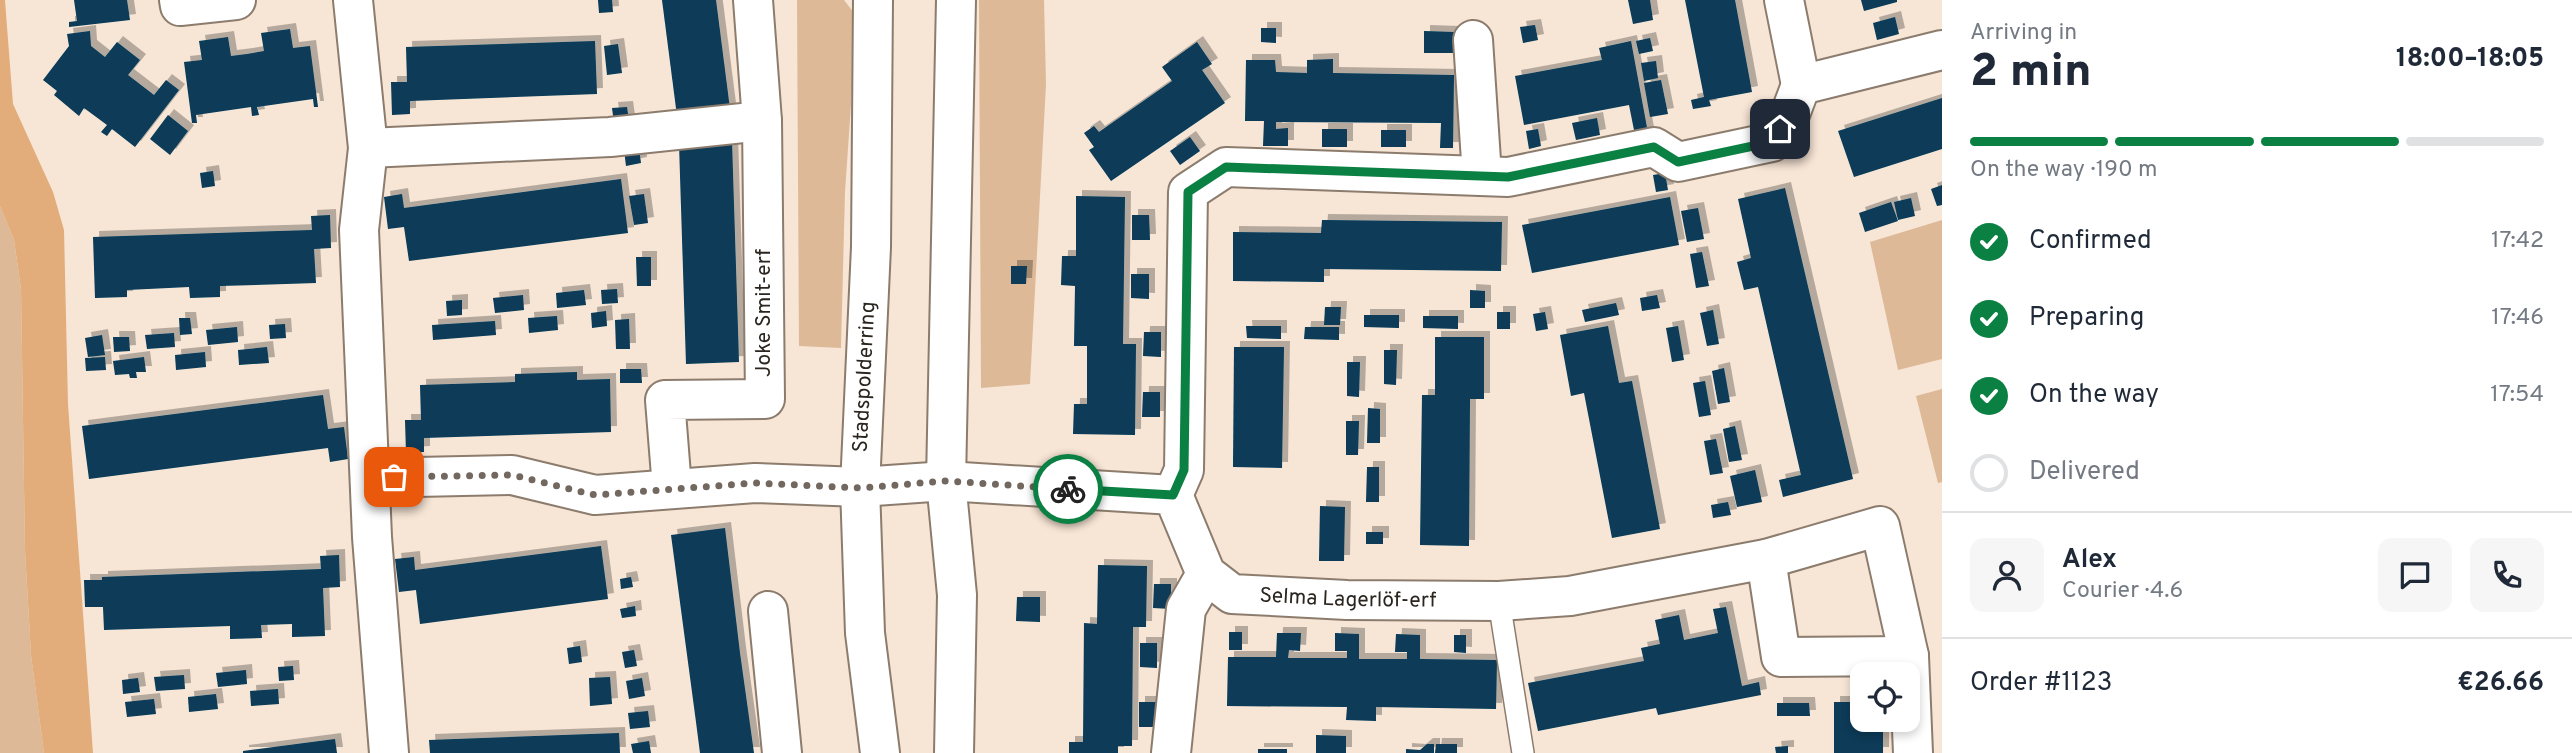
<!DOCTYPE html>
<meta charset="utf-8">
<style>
body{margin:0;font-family:Overpass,sans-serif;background:#f6f6f7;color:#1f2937;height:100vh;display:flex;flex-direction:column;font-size:26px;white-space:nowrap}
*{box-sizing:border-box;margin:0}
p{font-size:23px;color:#747a83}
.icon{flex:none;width:38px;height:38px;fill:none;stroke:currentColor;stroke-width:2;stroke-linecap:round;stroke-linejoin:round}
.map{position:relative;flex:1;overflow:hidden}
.details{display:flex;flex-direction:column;background:#fff;width:630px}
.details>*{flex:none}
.fabs{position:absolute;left:1850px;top:662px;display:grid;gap:14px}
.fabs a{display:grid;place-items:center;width:70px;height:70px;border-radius:14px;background:#fff;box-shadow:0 4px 10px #0003;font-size:35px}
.pin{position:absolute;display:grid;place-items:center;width:60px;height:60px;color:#fff;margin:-30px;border-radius:14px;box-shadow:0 4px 10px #0006}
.courier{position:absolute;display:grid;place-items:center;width:70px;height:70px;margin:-35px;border:5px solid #0b8043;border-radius:50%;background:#fff;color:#222;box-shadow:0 2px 9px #0007}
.headline em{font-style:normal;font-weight:800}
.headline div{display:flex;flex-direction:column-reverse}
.headline{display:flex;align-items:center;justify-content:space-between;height:119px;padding:0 28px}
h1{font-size:46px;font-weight:800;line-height:52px}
.bar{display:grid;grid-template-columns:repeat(4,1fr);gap:10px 7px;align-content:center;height:84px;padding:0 28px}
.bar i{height:9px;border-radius:5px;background:#e0e1e3}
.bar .on{background:#0b8043}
.bar p{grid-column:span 4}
.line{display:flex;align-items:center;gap:18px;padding:0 28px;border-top:2px solid #e0e1e3}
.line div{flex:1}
.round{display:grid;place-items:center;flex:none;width:74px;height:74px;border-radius:14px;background:#f6f6f7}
ol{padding:0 28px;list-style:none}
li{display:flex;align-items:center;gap:21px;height:77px}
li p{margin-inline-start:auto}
li .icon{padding:7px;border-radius:50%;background:#0b8043;color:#fff;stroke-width:4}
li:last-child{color:#747a83}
li i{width:38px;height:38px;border:4px solid #e0e1e3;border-radius:50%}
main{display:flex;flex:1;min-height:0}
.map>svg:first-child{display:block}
.green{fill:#ddb998}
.water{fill:#e3ad7b}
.building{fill:#073b59;filter:url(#shadow)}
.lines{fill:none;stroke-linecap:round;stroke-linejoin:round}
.service-casing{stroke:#8c7c6d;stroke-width:24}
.minor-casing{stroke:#8c7c6d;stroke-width:42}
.tertiary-casing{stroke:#8c7c6d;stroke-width:42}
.service{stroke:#fff;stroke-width:21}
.minor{stroke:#fff;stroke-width:38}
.tertiary{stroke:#fff;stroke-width:38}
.done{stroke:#72685f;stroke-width:7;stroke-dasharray:0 12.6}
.route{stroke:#0b8043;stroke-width:9}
.labels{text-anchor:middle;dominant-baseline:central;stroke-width:7;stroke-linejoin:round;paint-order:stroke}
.street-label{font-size:21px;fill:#2b251f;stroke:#fff}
</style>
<main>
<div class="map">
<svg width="1942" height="753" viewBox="0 0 1942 753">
<defs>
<filter id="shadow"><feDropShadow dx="6" dy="-6" stdDeviation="0" flood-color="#0004"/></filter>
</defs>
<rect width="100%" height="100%" fill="#f7e5d5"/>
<g class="green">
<polygon points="797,0 844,0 857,17 845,192 841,348 799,346"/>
<polygon points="979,0 1044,0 1046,84 1030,384 981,388"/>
<polygon points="0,206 14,240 21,289 25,551 31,655 44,753 0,753"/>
<polygon points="1942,220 1942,359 1898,370 1870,242"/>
<polygon points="1942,389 1942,482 1938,483 1916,396"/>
</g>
<polygon class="water" points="0,0 5,0 6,14 13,104 53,192 64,230 68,404 93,753 44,753 31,655 25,551 21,289 14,240 0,206"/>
<g class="building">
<polygon points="74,0 127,0 130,20 69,27 69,22 77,21"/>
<polygon points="598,0 612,0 613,12 599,13"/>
<polygon points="662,0 716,0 730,109 677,116"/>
<polygon points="1628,0 1650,0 1653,20 1633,24"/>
<polygon points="1685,0 1735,0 1752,92 1709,100 1711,106 1693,109 1691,100 1704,97"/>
<polygon points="1861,0 1897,0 1897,2 1864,11"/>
<polygon points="1895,17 1899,34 1877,40 1873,23"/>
<polygon points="1535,25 1538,40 1523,43 1520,27"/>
<polygon points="1261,28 1276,28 1276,43 1261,42"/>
<polygon points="290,29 293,48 310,46 318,107 314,107 313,99 257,107 259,115 252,116 251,107 196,115 197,123 192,123 184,62 202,60 199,41 228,37 231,56 247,54 264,51 261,33"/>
<polygon points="90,31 91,46 105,57 117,42 140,60 128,75 154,95 166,80 179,90 135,147 112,129 107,136 101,132 107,125 84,108 79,116 54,95 57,91 43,80 69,46 67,34"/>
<polygon points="1424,31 1454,32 1453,53 1424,53"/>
<polygon points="1650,38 1653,51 1639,54 1636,41"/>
<polygon points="595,41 597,94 410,101 410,114 392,115 391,82 407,82 406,47"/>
<polygon points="1631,41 1648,133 1635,135 1629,105 1524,125 1515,76 1602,60 1599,48"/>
<polygon points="1197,42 1212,64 1202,70 1225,103 1111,181 1089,150 1094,147 1084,133 1094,126 1099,132 1172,81 1162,67"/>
<polygon points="618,44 622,73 607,75 604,46"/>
<polygon points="1333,59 1333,73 1454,75 1453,148 1440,148 1441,123 1276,122 1276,129 1288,128 1288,146 1263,146 1264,121 1245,121 1246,60 1275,60 1276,72 1307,73 1307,60"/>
<polygon points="1656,61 1658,78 1644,81 1641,63"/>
<polygon points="1661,80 1668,114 1650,117 1644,83"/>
<polygon points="1942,98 1942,149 1854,177 1838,131"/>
<polygon points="627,107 629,121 614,123 612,108"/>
<polygon points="168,115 188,131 170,155 150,139"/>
<polygon points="1597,118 1600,135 1576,140 1572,123"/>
<rect x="1322" y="129" width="25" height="18"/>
<polygon points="1538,129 1541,146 1529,149 1526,131"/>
<rect x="1381" y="130" width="25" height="17"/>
<polygon points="1190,137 1200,151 1180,165 1170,151"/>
<polygon points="732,142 739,362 686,364 679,144"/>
<polygon points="639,148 641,163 626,166 624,150"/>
<polygon points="213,171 215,186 202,188 200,173"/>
<polygon points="1665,173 1668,190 1656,192 1653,175"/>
<polygon points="621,179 628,233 409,261 404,227 388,229 384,197 402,194 404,208"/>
<polygon points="1942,185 1942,205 1937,206 1931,189"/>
<polygon points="1785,188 1853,479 1783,497 1779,480 1801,475 1758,287 1744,290 1737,262 1751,258 1738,199"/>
<polygon points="644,194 648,223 634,225 629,196"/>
<polygon points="1076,196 1125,197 1123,344 1136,344 1135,435 1073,434 1074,404 1087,404 1087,346 1074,346 1075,286 1061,285 1062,256 1076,256"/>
<polygon points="1670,197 1679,245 1532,273 1522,225"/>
<polygon points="1911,198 1915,216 1898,220 1894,202"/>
<polygon points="1891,202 1898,221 1865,232 1859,213"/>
<polygon points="1698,208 1704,239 1687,242 1681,211"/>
<polygon points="330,215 331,248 314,249 316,283 220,286 220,297 190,298 189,287 127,290 127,297 95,298 93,237 312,230 311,216"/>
<polygon points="1132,215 1149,215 1150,240 1132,240"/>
<polygon points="1322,220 1502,222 1501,271 1324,269 1324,282 1233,281 1233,232 1321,233"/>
<polygon points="1702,252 1709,286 1696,288 1690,254"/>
<polygon points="636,257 651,257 651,286 637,286"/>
<polygon points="1011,266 1027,266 1026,284 1011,284"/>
<polygon points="1131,274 1149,274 1149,299 1131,298"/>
<polygon points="617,289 618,303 602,304 601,290"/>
<polygon points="584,290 586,305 557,308 556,293"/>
<polygon points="1470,290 1485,291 1485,308 1470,308"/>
<polygon points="523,295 524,310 495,313 493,298"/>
<polygon points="1657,295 1660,308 1642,311 1640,298"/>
<polygon points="462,300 462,315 447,316 446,301"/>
<polygon points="1616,303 1619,315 1585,322 1582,310"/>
<polygon points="1325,307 1341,307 1340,325 1324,325"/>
<polygon points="1713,310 1719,344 1707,346 1700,313"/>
<polygon points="606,311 607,326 592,328 591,313"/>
<rect x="1497" y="312" width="13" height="17"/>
<polygon points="1545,312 1548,329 1536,331 1533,314"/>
<polygon points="1364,315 1399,315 1399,328 1364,327"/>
<polygon points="557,316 558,330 529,333 528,318"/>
<polygon points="1423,316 1458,316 1458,329 1423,328"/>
<polygon points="179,318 190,318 192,334 180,335"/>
<polygon points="629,319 630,349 616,349 615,320"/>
<polygon points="495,321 496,335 433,340 432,325"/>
<polygon points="285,324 286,338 270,339 269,325"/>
<polygon points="1246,326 1281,326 1281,339 1247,338"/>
<polygon points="1608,326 1619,383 1632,381 1660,529 1612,538 1584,393 1571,396 1560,335"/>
<polygon points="1678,326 1684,360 1672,362 1666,328"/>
<polygon points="237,327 238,342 208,345 206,330"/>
<polygon points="1305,327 1339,327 1339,340 1304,339"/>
<polygon points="1144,332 1161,332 1161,357 1143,356"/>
<polygon points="174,333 175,347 147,349 145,335"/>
<polygon points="102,335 105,355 88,357 85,338"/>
<polygon points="113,337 129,337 130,351 114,352"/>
<polygon points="1435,337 1484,337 1484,399 1470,399 1469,546 1420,545 1422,395 1435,395"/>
<polygon points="267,347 269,363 239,365 238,350"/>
<polygon points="1234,347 1284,347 1282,468 1233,467"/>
<polygon points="1384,350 1397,350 1396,385 1384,384"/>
<polygon points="205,352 206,367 176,370 175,355"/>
<polygon points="105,357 106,370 86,371 85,358"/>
<polygon points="144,357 146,372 136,372 137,378 130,378 129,374 115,375 113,361"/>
<polygon points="1347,362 1360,362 1359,397 1347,396"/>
<polygon points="1724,368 1730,402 1718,404 1712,371"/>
<polygon points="620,369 641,369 642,383 620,383"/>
<polygon points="577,372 577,380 610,379 611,432 424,438 424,452 406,453 405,420 421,420 420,385 515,382 515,374"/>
<polygon points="1705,381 1711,415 1699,417 1693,383"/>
<polygon points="1143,392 1160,392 1160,417 1142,417"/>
<polygon points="323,395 328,429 344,427 348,459 330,462 328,448 89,479 82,426"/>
<polygon points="1368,408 1380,409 1380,443 1367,443"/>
<polygon points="1346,421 1359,421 1358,455 1346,455"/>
<polygon points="1735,426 1742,460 1729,462 1723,429"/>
<polygon points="1716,439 1723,473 1710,475 1704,441"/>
<polygon points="1367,467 1379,467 1379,502 1366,502"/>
<polygon points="1755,470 1762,502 1737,507 1730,476"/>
<polygon points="1728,502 1731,515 1713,518 1711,505"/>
<polygon points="1320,506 1345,507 1344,561 1319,561"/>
<polygon points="725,528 740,653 754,753 700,753 696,722 671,535"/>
<rect x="1366" y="532" width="17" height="12"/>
<polygon points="601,546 608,599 420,624 416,590 399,592 395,559 414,557 415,570"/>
<polygon points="339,555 340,587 323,588 325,636 292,637 292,624 261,625 262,638 230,639 230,626 104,630 103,607 85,607 84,580 102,580 102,577 321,569 320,556"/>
<polygon points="1098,565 1147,566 1146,627 1133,627 1132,746 1118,746 1118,753 1069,753 1069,742 1083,742 1084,623 1097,624"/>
<polygon points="631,577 633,587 621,589 620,579"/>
<polygon points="1154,584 1171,584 1171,609 1153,608"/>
<polygon points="1017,597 1040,597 1040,622 1016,621"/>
<polygon points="635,606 636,616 622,618 620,609"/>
<polygon points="1726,607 1742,686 1759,682 1761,695 1658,715 1656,708 1538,731 1528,683 1644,661 1641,648 1660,644 1655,620 1679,615 1684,640 1718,633 1713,609"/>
<rect x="1229" y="632" width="13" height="18"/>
<polygon points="1277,633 1301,633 1300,651 1289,650 1288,658 1347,658 1347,651 1335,651 1335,633 1359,634 1359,659 1407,659 1407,652 1395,652 1396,634 1420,635 1420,659 1497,660 1496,709 1376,707 1376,721 1346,720 1347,707 1227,706 1228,657 1276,657"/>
<polygon points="1454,635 1466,635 1466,653 1454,652"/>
<polygon points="1140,643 1157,643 1157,668 1140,667"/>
<polygon points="580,646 582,662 569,664 567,648"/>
<polygon points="634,650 637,666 625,668 622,652"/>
<polygon points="293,666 294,680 279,681 278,667"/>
<polygon points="246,670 247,684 218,687 216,673"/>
<polygon points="184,675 185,689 156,691 154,677"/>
<polygon points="610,677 612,704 590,706 589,678"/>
<polygon points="138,678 140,692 123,694 122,680"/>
<polygon points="642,678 645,696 629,699 626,681"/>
<polygon points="278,689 279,704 251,706 250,691"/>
<polygon points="216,694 218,709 189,712 188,697"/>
<polygon points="154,699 156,714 127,717 125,702"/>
<polygon points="1139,702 1157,702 1156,727 1139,727"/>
<polygon points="1834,702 1862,702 1862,719 1883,719 1883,753 1834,753"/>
<polygon points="1777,703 1809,703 1810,716 1777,716"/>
<polygon points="648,711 650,727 630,729 628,713"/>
<polygon points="619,733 620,753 430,753 429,740"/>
<polygon points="1316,735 1346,736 1346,753 1316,753"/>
<polygon points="335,739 337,753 243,753 243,751"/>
<polygon points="649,741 651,753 633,753 631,744"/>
<polygon points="1427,744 1434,744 1434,753 1406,753 1406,749 1420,750"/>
<polygon points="1436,744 1457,744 1457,753 1435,753"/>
<polygon points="1788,746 1788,753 1776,753 1775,747"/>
<rect x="1258" y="749" width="29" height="4"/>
</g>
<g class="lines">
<defs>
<polyline id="service" points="1499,601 1523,753"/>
<g id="minor">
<polyline points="179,0 180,6 236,0"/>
<polyline points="353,0 368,148 359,230 372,537 389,753"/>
<polyline points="1784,0 1801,85 1942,50"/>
<polyline points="1473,40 1482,176"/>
<polyline points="368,148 610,137 762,121"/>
<path id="s1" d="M370 478 512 475 595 495 755 483 860 487 946 481 1173 495 1206 574 1232 594 1347 600 1499 601 1570 596 1766 559 1880 526 1909 656 1913 753"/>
<polyline points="672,488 665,400 765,399 762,121 753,0"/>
<polyline points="1173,495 1184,470 1188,192 1226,167 1508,177 1654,147 1678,162 1772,142 1789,117 1801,85"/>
<polyline points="1766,559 1781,657 1909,656"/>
<polyline points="768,611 782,753"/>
<polyline points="1171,753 1186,609 1206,574"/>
</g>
<g id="tertiary">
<polyline points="873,0 871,247 860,487 865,633 880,753"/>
<polyline points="954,753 957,595 946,481 956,0"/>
</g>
</defs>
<use href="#service" class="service-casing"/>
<use href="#minor" class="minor-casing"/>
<use href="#tertiary" class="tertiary-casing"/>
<use href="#service" class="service"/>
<use href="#minor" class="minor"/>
<use href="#tertiary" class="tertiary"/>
</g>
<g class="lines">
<polyline class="done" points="394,477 512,475 595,495 755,483 860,488 946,481 1068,489"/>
<polyline class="route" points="1068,489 1173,495 1184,470 1188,192 1226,167 1508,177 1654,147 1678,162 1772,142 1780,129"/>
</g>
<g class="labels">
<g class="street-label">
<text transform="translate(764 313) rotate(-90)">Joke Smit-erf</text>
<text transform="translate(865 377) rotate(-87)">Stadspolderring</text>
<text stroke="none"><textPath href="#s1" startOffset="1041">Selma Lagerlöf-erf</textPath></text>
</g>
</g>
</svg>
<div class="fabs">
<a><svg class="icon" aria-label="locate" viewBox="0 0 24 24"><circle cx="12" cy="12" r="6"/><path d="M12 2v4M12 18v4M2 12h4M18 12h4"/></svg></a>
</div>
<div class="pin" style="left:394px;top:477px;background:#ea580c"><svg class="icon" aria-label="bag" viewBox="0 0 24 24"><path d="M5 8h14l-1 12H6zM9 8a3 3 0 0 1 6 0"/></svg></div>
<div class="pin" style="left:1780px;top:129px;background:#1f2937"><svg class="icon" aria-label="home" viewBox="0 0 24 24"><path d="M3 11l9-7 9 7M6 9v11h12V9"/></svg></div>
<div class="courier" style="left:1068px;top:489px"><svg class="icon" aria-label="bike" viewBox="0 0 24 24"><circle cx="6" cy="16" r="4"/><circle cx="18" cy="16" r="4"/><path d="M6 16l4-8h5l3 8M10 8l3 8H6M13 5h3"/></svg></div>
</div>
<section class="details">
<div class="headline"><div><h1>2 min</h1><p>Arriving in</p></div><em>18:00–18:05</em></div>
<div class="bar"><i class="on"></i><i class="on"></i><i class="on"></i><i></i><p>On the way · 190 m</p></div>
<ol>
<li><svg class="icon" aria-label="check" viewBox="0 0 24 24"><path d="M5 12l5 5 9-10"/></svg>Confirmed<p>17:42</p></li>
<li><svg class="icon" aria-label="check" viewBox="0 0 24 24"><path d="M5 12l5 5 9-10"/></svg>Preparing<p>17:46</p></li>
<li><svg class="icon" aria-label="check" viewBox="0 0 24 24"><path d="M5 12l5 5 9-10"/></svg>On the way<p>17:54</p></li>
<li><i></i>Delivered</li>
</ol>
<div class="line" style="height:126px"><a class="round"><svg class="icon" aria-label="person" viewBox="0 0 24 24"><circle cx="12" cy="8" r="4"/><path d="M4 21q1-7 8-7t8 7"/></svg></a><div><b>Alex</b><p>Courier · 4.6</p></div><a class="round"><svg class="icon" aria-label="chat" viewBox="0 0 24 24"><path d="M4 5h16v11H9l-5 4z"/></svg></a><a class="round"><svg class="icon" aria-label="phone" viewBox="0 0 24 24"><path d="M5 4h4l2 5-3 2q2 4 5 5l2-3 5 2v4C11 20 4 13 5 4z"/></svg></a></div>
<div class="line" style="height:91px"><div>Order #1123</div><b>€26.66</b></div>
</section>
</main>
